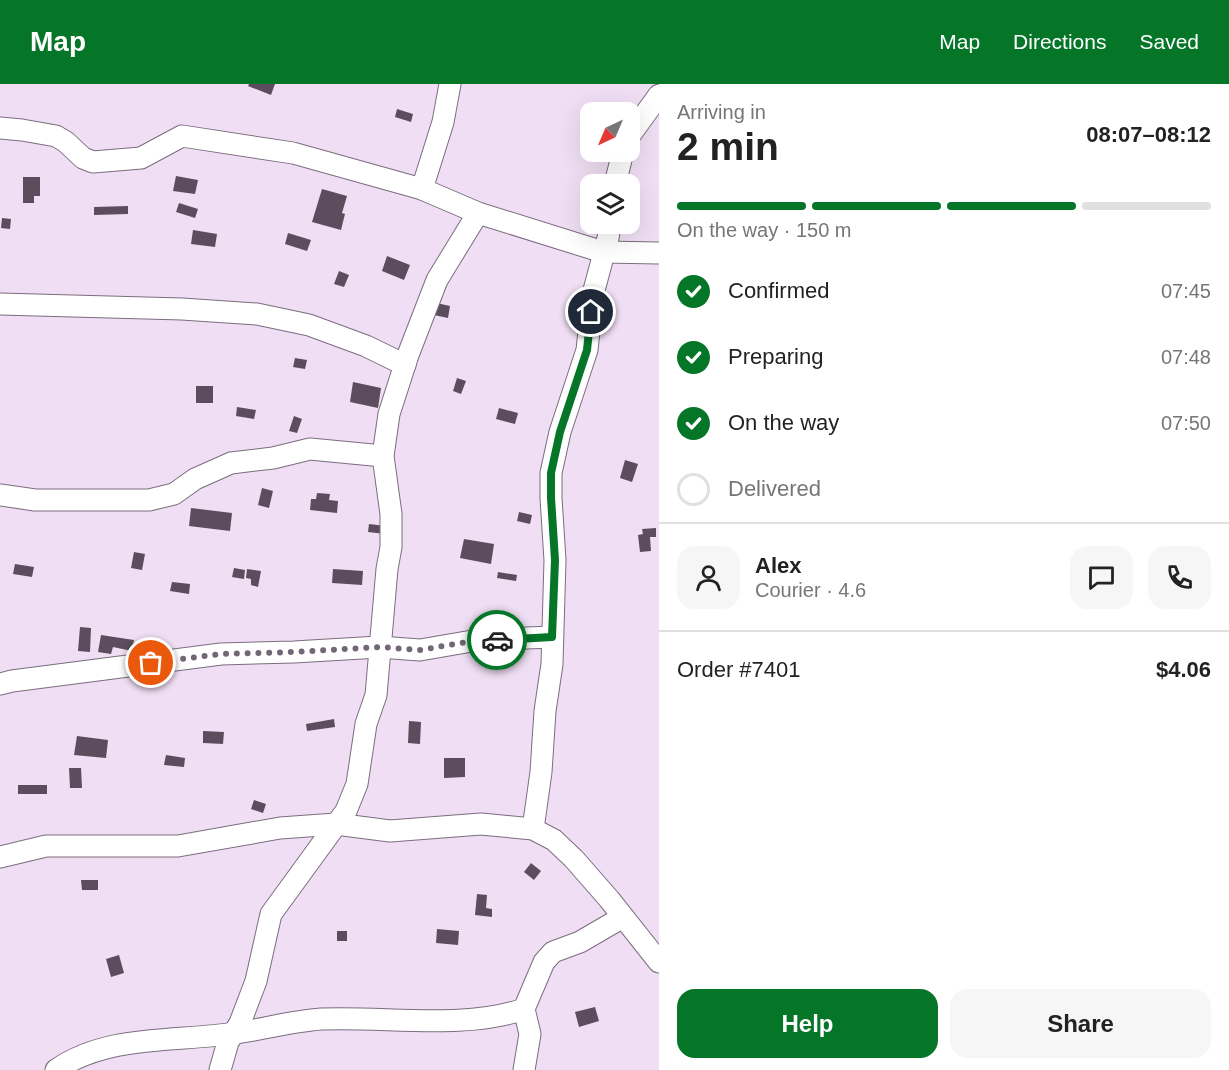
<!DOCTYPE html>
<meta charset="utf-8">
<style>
body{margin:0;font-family:Helvetica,sans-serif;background:#f6f6f6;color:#222;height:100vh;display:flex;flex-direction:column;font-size:22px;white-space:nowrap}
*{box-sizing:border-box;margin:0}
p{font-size:20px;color:#767676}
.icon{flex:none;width:33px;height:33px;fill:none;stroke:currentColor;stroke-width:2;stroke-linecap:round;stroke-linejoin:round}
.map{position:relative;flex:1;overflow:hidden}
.panel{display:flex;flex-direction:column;background:#fff;width:570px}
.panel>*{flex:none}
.needle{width:39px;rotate:224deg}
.controls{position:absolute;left:580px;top:18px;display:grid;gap:12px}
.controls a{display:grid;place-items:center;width:60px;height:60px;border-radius:12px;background:#fff;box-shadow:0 6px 24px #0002;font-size:30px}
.pin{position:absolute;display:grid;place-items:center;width:51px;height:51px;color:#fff;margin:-26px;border:3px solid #fff;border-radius:50%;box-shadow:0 2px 6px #0007}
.courier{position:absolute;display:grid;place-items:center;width:60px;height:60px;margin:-30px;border:4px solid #057528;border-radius:50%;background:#fff;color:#222;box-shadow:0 2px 8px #0007}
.summary em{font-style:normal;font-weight:600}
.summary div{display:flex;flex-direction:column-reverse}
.summary{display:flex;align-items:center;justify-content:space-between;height:102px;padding:0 18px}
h1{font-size:39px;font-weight:600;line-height:45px}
.bar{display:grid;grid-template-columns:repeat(4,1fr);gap:9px 6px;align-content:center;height:72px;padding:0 18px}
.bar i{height:8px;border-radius:4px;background:#e0e0e0}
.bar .current{background:#057528}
.bar p{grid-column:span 4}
.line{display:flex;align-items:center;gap:15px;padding:0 18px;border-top:2px solid #e0e0e0}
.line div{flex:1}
.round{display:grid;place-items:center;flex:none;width:63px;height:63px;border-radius:18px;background:#f6f6f6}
ol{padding:0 18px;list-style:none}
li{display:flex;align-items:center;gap:18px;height:66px}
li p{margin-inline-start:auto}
li .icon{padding:6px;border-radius:50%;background:#057528;color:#fff;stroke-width:4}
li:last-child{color:#767676}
li i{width:33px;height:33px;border:3px solid #e0e0e0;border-radius:50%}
.action{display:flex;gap:12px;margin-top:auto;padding:12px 18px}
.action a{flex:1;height:69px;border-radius:18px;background:#057528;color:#fff;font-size:24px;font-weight:600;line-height:69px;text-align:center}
.action a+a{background:#f6f6f6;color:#222}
header{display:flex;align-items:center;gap:36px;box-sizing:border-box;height:84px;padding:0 30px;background:#057528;color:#fff}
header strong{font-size:28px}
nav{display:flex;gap:33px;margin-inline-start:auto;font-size:21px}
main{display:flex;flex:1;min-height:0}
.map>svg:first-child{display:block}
.building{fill:#5b4d5e}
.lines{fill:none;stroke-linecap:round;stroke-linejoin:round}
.street-casing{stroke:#7b6c7e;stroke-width:23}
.street{stroke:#fff;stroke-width:21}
.done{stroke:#726875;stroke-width:6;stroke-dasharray:0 10.8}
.route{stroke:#057528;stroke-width:8}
</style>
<header>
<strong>Map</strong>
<nav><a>Map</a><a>Directions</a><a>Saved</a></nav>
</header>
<main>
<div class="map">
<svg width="659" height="986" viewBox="0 0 659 986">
<rect width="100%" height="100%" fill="#f0dff4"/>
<g class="building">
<polygon points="249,0 275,0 271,11 248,2"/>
<polygon points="397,25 413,30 411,38 395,33"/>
<polygon points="176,92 198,96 195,110 173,107"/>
<polygon points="23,93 40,93 40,112 34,112 34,119 23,119"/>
<polygon points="322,105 347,112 342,129 345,130 341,146 312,138"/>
<polygon points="179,119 198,125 195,134 176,128"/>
<polygon points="128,122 128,130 94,131 94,123"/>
<polygon points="2,134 11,135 10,145 1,144"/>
<polygon points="193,146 217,150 215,163 191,160"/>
<polygon points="288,149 311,156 307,167 285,160"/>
<polygon points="387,172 410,181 404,196 382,187"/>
<polygon points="339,187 349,191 344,203 334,200"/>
<polygon points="432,218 450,222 448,234 429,230"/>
<polygon points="295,274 307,276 305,285 293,283"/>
<polygon points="457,294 466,297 461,310 453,307"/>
<polygon points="353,298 381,304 378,324 350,318"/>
<rect x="196" y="302" width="17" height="17"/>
<polygon points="237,323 256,326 254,335 236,332"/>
<polygon points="499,324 518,329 515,340 496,335"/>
<polygon points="294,332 302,335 297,349 289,347"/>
<polygon points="625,376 638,380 632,398 620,394"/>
<polygon points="262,404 273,407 269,424 258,421"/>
<polygon points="317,409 330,410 329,416 338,417 337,429 310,426 311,415 316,415"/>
<polygon points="191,424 232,429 230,447 189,442"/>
<polygon points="519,428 532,431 530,440 517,437"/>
<polygon points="369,440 386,442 385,450 368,448"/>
<polygon points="656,444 656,453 650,453 651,467 640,468 638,451 643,450 642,445"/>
<polygon points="464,455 494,460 491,480 460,474"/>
<polygon points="134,468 145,470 142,486 131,484"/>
<polygon points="15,480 34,483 32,493 13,490"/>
<polygon points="234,484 245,486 244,495 232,493"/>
<polygon points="247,485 261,487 258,503 251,501 251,495 246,494"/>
<polygon points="333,485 363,487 362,501 332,499"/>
<polygon points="498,488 517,491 516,497 497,494"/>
<polygon points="172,498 190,500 189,510 170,507"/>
<polygon points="80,543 91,544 90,568 78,567"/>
<polygon points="101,551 134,556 132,567 113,563 111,570 98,568"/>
<polygon points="334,635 335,643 307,647 306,640"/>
<polygon points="409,637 421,638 420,660 408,659"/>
<polygon points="203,647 224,648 223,660 203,659"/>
<polygon points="77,652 108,656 106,674 74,671"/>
<polygon points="166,671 185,674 184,683 164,681"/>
<polygon points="444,674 465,674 465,693 444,694"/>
<polygon points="69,684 81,684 82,704 70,704"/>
<rect x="18" y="701" width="29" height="9"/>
<polygon points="254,716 266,720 263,729 251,725"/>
<polygon points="531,779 541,787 534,796 524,788"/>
<polygon points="81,796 98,796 98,806 82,806"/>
<polygon points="477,810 487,811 486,824 492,825 492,833 475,831"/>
<polygon points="437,845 459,847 458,861 436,859"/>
<rect x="337" y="847" width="10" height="10"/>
<polygon points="119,871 124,889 111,893 106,875"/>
<polygon points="595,923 599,937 579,943 575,928"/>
</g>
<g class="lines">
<defs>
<g id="street">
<polyline points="0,44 22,46 56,52 66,58 83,74 93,78 141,74 182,52 293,69 422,105 478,129 603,168 659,169"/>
<polyline points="630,51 659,11"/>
<polyline points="615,100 623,68"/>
<polyline points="422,105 443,38 450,0"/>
<polyline points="0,220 182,225 257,230 309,241 366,262 405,281"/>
<polyline points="0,411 35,416 149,416 174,410 195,395 231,379 273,374 310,365 383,372"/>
<polyline points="0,600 12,597 221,570 294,568 379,563 420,566 478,556 552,553"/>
<polyline points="533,745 541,688 545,627 552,580 555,476 551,414 551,389 560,348 587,266 593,210 608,154 610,140"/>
<polyline points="0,773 46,762 178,762 280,744 336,740 390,747 481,740 533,745 554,756 574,775 609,815 659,878"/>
<path d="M56 986C107 950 177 958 236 949 264 945 293 937 321 935 386 932 463 946 524 925L544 878 553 868 580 858 623 833"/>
<polyline points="220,986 228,958 240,939 256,897 271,830 346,727 357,700 366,640 376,611 387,485 391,463 391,430 383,372 389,330 408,271 437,196 478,129"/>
<polyline points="524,986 530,950 524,925"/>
</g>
</defs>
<use href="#street" class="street-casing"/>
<use href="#street" class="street"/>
</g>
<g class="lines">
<polyline class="done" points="151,579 221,570 294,568 380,563 420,566 478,556 497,556"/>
<polyline class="route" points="497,556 552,553 555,476 551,414 551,389 560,348 587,266 591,228"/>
</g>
</svg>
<div class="controls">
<a><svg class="needle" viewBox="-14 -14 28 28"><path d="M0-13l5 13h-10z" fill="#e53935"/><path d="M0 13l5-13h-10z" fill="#767676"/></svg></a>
<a><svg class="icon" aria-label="layers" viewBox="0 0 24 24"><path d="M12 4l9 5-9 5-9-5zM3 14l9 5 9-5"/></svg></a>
</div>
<div class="pin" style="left:151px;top:579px;background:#ea580c"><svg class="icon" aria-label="bag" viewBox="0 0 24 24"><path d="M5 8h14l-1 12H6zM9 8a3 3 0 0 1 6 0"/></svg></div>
<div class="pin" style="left:591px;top:228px;background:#1f2937"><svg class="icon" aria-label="home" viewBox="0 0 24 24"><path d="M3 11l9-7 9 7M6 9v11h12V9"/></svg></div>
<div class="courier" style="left:497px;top:556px"><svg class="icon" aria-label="car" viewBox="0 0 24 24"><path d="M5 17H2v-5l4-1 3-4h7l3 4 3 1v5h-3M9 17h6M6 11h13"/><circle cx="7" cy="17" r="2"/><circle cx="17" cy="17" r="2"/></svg></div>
</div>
<section class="panel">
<div class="summary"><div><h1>2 min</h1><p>Arriving in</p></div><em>08:07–08:12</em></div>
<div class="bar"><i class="current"></i><i class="current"></i><i class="current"></i><i></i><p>On the way · 150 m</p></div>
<ol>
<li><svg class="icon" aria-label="check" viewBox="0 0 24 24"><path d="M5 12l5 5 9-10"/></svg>Confirmed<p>07:45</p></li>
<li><svg class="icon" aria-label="check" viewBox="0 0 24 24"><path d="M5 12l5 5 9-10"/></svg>Preparing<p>07:48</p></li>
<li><svg class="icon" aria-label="check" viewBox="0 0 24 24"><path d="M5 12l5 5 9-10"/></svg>On the way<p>07:50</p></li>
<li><i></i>Delivered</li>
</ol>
<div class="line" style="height:108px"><a class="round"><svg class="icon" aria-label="person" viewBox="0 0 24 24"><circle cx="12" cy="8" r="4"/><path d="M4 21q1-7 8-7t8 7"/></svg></a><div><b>Alex</b><p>Courier · 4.6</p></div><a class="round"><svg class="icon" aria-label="chat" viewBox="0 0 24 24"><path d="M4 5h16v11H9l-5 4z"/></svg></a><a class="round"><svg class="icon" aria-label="phone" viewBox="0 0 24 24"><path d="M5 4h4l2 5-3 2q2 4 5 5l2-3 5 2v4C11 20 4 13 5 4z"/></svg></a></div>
<div class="line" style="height:78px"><div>Order #7401</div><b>$4.06</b></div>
<div class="action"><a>Help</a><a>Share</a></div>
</section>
</main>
